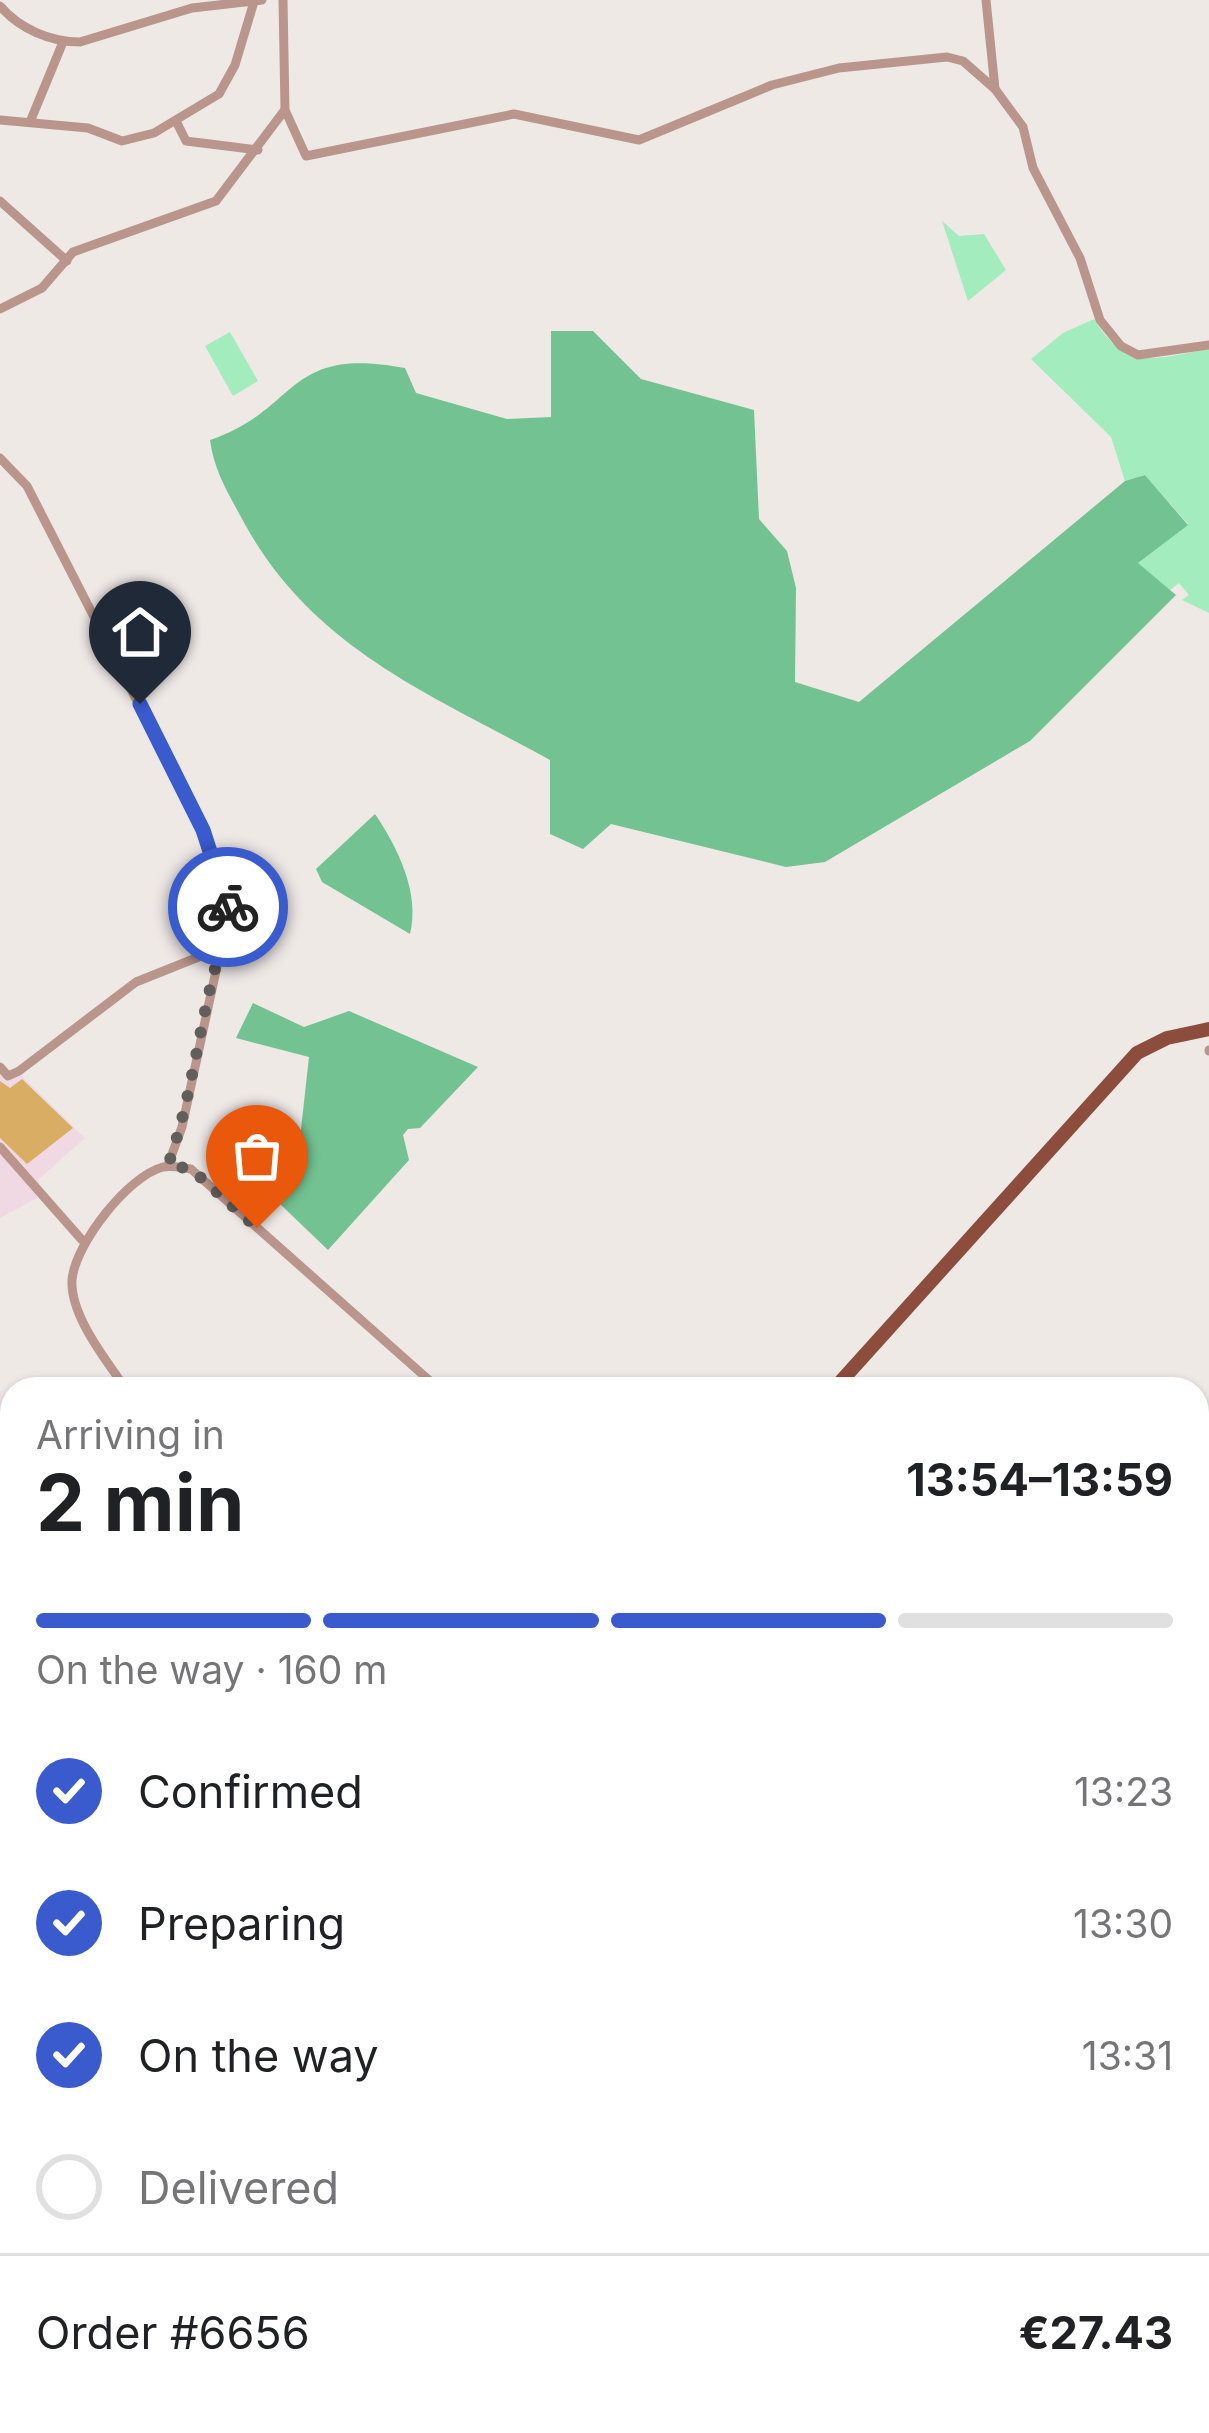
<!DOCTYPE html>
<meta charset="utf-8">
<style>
body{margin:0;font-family:Inter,sans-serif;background:#f2f2f2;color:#202124;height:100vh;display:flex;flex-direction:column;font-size:45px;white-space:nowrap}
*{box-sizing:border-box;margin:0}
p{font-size:39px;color:#757577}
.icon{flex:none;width:66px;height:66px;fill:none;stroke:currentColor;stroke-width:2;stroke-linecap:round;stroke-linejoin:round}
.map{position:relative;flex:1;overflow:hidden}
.sheet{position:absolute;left:0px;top:1377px;width:1209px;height:1056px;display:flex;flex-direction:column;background:#fff;border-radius:36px 36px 0 0;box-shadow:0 3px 9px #0004}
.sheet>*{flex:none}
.pin{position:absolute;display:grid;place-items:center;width:102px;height:102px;color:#fff;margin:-123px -51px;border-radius:50% 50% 50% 0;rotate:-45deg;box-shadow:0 0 12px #0007}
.pin .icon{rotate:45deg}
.courier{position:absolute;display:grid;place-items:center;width:120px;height:120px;margin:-60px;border:9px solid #395bcd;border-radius:50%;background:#fff;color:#222;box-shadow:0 3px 15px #0007}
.head em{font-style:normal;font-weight:700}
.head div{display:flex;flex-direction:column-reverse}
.head{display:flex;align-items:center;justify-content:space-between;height:204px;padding:0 36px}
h1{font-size:78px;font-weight:700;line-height:90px}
.bar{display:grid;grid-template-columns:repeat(4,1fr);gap:18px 12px;align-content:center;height:144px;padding:0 36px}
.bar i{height:15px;border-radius:9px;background:#e0e0e0}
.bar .selected{background:#395bcd}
.bar p{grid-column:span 4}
.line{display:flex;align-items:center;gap:30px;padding:0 36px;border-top:3px solid #e0e0e0}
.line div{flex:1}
ol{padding:0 36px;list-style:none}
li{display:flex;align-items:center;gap:36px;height:132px}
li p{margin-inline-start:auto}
li .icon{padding:12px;border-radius:50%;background:#395bcd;color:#fff;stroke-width:4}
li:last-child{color:#757577}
li i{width:66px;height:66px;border:6px solid #e0e0e0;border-radius:50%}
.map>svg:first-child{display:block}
.industrial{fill:#f1d9e3}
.green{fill:#a2ecbd}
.forest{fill:#73c292}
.building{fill:#daad64}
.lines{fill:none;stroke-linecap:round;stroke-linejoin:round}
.minor{stroke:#ba958b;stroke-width:9}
.primary{stroke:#8c4d3c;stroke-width:14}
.motorway{stroke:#79321e;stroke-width:16}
.done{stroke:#615e5c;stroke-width:12;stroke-dasharray:0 21.6}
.route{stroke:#395bcd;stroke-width:15}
</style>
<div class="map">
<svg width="1209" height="2433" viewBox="0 0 1209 2433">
<rect width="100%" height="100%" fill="#efe9e6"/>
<polygon class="industrial" points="0,1065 22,1076 85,1138 39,1179 37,1198 0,1218"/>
<g class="green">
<polygon points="942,221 959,236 984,234 1006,270 968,301"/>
<path d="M1094 319C1127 373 1156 358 1209 349V613L1182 600 1189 595 1179 583 1170 590 1137 564 1188 524 1145 475 1125 481 1111 437 1031 359 1063 333Z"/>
<polygon points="230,332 258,381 233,396 205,346"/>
<polygon points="207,2421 719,2421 734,2433 198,2433"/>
</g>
<g class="forest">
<path d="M551 331H593L641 379 754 410 759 519 787 551 796 588 795 682 859 702 1125 481 1145 475 1188 525 1138 563 1176 595 1030 741 825 862 786 867 611 824 583 849 550 834V760C428 693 309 647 241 517 227 491 214 470 210 440 300 410 284 345 405 368L416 393 507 419 551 417Z"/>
<path d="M375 814C398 848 420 893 410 934L322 882 316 869Z"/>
<polygon points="253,1003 304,1027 349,1011 478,1067 420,1128 408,1129 403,1135 409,1160 328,1250 257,1182 299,1147 309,1057 236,1038"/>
<polygon points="1199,2154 1209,2159 1209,2433 961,2433 944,2421 1197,2421"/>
</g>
<polygon class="building" points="22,1079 73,1128 27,1164 0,1138 0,1081 10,1088"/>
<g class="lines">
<g class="minor">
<polyline points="283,0 285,110 306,156 514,114 639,140 772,85 839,68 947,57 963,61 995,89 1023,127 1033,168 1080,258 1100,320 1121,346 1138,355 1209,345"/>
<polyline points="986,0 995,89"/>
<path d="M0 6C20 29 50 42 80 42L192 8 262 0"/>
<polyline points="0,120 88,128 122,141 154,133 219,94 235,65 253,5"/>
<polyline points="176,121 186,141 258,150"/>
<polyline points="30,122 63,42"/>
<polyline points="0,201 67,261"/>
<polyline points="0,309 42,288 73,252 216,201 284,111"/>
<polyline points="0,458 27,486 203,830 232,926 221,948 182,1127 168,1165"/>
<polyline points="1209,1050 1209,1051"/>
<polyline points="0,1067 8,1076 19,1071 136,982 221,948"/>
<polyline points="0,1147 82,1240"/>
<path d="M126 1389C107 1361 70 1316 72 1280 75 1244 128 1176 163 1167 172 1165 182 1168 191 1169L439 1389"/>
<polyline points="0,1476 12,1472"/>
<polyline points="1197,1590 1209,1580"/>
<polyline points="0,1659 12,1645"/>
<polyline points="1197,1902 1209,1900"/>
<polyline points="0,2404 12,2397"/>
<polyline points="825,2421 840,2433"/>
<polyline points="126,2433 133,2421"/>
<polyline points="984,2433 993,2421"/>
</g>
<g class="primary">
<polyline points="834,1389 1137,1053 1167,1038 1209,1029"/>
<polyline points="0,2358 12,2344"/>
</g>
<g class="motorway">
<polyline points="0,1928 12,1933"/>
<polyline points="0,1952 12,1956"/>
<polyline points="754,2421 767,2433"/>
<polyline points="787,2421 799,2433"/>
</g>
</g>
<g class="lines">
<path class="done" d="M228 907C233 929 226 932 220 951 199 1021 193 1095 168 1165L191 1169 257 1228"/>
<polyline class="route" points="140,704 203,830 228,907"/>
</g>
</svg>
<div class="pin" style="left:257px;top:1228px;background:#ea580c"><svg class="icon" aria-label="bag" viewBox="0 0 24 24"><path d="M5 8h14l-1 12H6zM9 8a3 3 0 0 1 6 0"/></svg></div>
<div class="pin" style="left:140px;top:704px;background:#1f2937"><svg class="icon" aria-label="home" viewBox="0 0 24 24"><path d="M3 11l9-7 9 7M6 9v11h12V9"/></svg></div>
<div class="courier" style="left:228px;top:907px"><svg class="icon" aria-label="bike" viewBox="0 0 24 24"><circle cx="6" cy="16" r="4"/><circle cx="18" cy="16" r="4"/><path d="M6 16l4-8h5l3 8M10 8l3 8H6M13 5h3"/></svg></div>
<section class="sheet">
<div class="head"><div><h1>2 min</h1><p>Arriving in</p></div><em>13:54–13:59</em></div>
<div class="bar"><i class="selected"></i><i class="selected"></i><i class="selected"></i><i></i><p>On the way · 160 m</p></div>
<ol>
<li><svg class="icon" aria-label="check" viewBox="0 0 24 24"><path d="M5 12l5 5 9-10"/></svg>Confirmed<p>13:23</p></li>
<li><svg class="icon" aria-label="check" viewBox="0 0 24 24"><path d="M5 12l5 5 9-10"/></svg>Preparing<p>13:30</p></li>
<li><svg class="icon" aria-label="check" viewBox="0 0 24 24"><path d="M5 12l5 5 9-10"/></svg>On the way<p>13:31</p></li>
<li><i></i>Delivered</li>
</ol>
<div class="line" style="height:156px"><div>Order #6656</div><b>€27.43</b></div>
</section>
</div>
